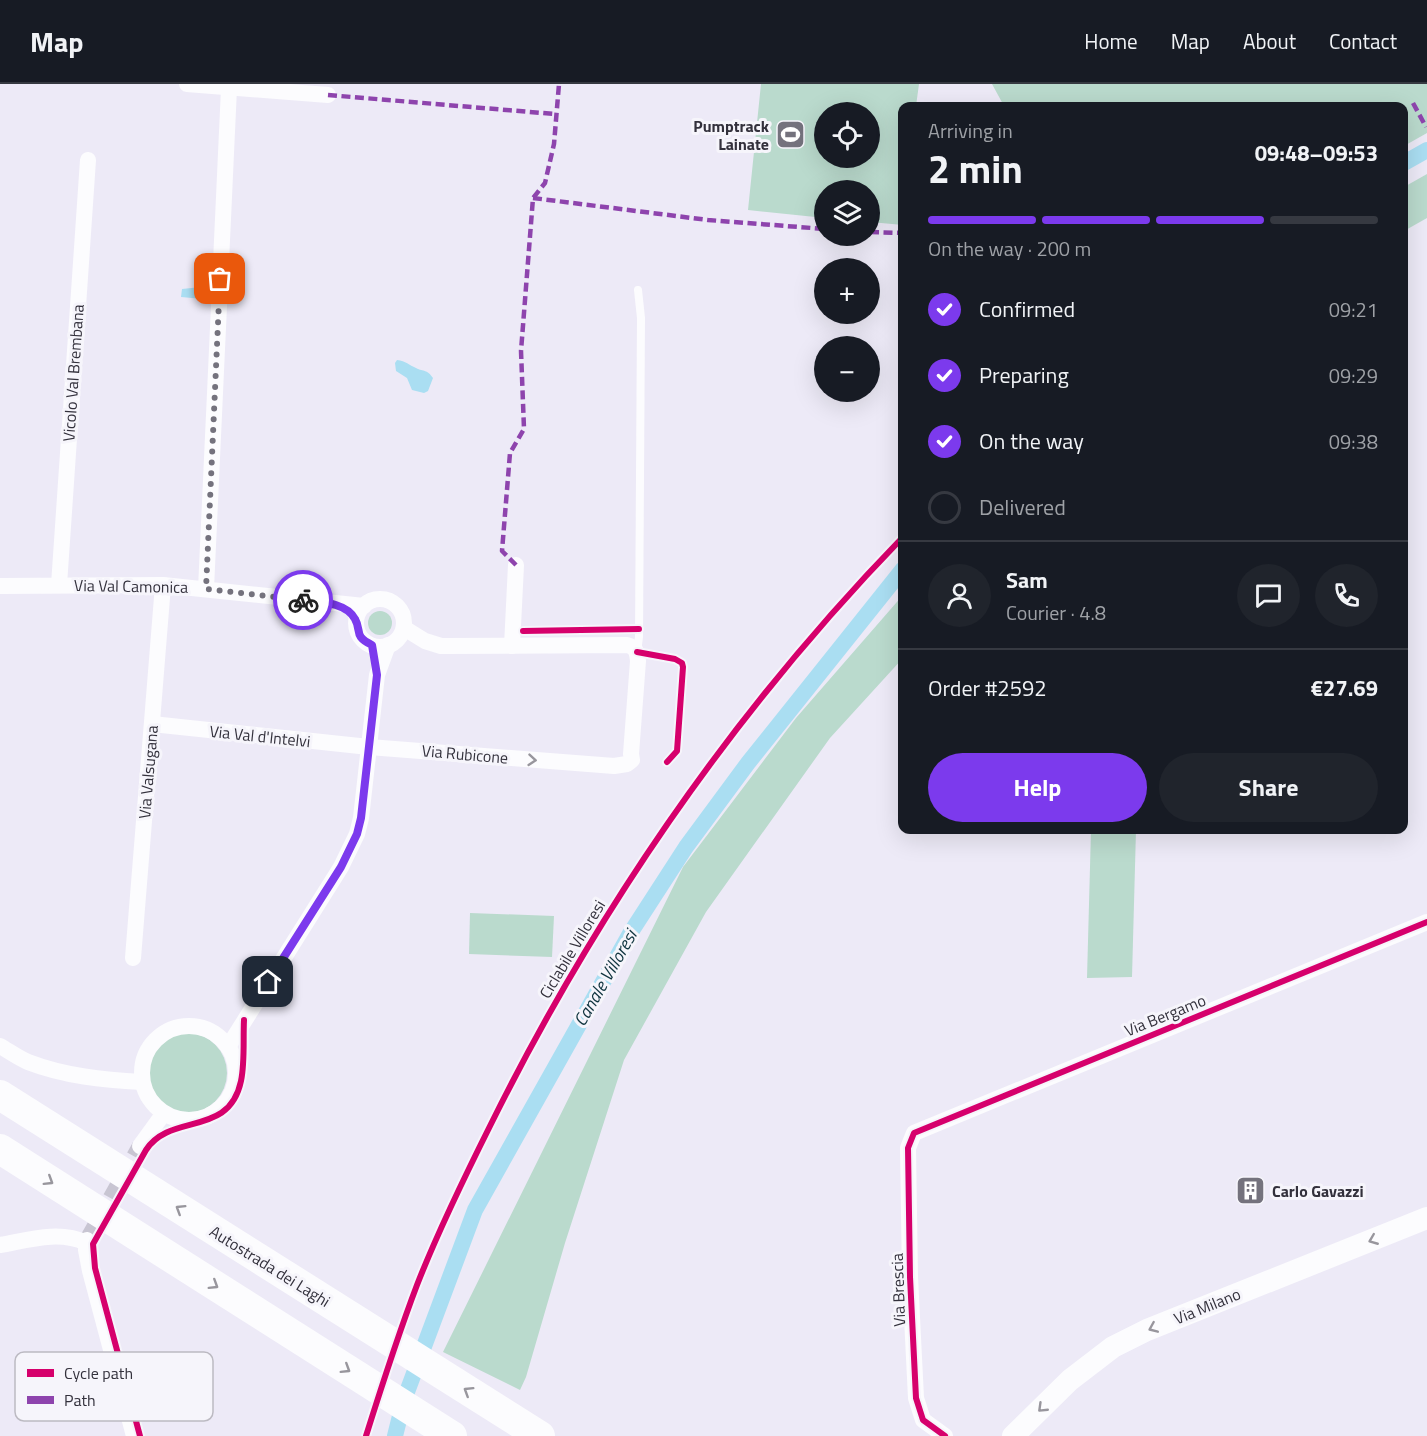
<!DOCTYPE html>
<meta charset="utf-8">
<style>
body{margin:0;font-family:"Titillium Web",sans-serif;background:#20242c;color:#f1f3f6;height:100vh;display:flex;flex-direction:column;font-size:22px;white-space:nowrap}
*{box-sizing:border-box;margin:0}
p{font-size:20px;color:#9ea1a6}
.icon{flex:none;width:33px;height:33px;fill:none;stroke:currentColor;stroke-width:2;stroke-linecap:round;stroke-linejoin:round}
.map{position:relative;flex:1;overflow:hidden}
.side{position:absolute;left:898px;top:18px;width:510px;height:732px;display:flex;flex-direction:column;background:#171b24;border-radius:12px;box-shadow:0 6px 24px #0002}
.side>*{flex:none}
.buttons{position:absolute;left:814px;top:18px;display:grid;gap:12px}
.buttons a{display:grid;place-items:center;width:66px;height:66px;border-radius:50%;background:#171b24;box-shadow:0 6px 24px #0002;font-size:30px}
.pin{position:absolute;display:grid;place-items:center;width:51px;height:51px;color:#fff;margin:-26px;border-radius:12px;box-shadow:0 3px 9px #0006}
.courier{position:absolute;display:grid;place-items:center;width:60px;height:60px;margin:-30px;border:4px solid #7c3aed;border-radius:50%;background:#fff;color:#222;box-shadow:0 2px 8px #0007}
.summary em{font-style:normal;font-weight:700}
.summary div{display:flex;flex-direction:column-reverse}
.summary{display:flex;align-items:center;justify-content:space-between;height:102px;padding:0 30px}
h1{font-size:39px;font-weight:700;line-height:45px}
.bar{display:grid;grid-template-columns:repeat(4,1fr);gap:9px 6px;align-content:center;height:72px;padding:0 30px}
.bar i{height:8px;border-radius:4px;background:#363941}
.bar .selected{background:#7c3aed}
.bar p{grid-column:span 4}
.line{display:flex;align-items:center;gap:15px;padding:0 30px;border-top:2px solid #363941}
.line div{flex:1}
.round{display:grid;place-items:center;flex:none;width:63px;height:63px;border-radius:32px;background:#20242c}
ol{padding:0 30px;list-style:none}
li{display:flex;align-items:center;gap:18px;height:66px}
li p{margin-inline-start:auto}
li .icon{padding:6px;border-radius:50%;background:#7c3aed;color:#fff;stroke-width:4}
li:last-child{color:#9ea1a6}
li i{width:33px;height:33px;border:3px solid #363941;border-radius:50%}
.primary-button{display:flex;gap:12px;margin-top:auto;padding:12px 30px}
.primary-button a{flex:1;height:69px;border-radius:36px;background:#7c3aed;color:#fff;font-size:24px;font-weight:700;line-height:69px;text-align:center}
.primary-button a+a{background:#20242c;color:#f1f3f6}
header{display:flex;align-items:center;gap:36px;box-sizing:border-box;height:84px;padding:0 30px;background:#171b24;border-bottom:2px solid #363941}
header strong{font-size:28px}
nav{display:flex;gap:33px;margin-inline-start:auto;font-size:21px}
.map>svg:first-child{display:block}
.green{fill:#badacd;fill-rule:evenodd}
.water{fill:#aadef2}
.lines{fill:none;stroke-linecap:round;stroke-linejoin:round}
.canal{stroke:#aadef2;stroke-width:16}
.street-tunnel{stroke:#c8c5d2;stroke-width:16;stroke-dasharray:16 8;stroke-linecap:butt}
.lane{stroke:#fcfcfe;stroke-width:8}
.street{stroke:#fcfcfe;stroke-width:16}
.secondary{stroke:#fcfcfe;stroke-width:22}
.highway{stroke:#fcfcfe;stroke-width:30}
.quiet{stroke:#8e44ad;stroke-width:4.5;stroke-dasharray:9 4.5;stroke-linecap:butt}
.cycleway-casing{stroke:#f6f5fb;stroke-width:10}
.cycleway{stroke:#d6006c;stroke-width:6}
.oneway{stroke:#98969d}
.done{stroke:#74727d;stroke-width:6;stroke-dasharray:0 10.8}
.route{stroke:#7c3aed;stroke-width:8}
.labels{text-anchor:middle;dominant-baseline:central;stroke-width:6;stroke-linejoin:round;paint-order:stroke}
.poi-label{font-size:16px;font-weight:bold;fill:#33313c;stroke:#f6f5fb;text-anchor:end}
.street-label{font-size:16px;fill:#33313c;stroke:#f6f5fb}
.water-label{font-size:18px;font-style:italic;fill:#0f343e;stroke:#f6f5fb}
.key{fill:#f6f5fb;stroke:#bcbac2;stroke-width:1.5}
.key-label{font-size:16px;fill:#33313c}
</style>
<header>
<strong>Map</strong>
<nav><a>Home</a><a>Map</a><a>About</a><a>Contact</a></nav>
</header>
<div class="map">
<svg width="1427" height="1352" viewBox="0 0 1427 1352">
<rect width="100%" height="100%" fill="#edeaf7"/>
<g class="green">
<path d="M761 0H919L916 22H903V141L870 138V106H825V134L748 126ZM825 28H870V74H825Z"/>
<polygon points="992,0 1427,0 1427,49 1404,62 1404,22 1004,22"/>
<polygon points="1427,90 1427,134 1404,147 1404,103"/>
<polygon points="903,511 903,574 830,654 706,828 624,976 565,1159 526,1293 520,1306 443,1268 683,783 796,634"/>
<circle cx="380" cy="539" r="12"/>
<polygon points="1091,746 1136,746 1132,893 1087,894"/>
<polygon points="470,829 554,832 552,873 469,870"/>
<circle cx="187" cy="989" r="40"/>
</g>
<g class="water">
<polygon points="201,203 205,211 203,215 181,213 182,205"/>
<path d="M397 276C406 277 409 281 416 284 424 288 427 285 433 294L428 307 424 309 412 306 407 294 396 287 395 279Z"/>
</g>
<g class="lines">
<g class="canal">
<polyline points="1404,79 1427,66"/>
<polyline points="395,1352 404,1316 475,1126 631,848 686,763 748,679 903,485"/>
</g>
<polyline class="street-tunnel" points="87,1156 140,1062"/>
<polyline class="lane" points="637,568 639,553 641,234 638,206"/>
<g class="street">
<polyline points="187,0 328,11"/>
<polyline points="59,501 88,76"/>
<polyline points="0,502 163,501 364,522"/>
<polyline points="206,505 229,4"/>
<circle cx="380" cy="539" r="24"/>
<polyline points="512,562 516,481"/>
<path d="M152 640 369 663 614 682 627 680 632 676 631 670 638 577C637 568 636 563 627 561L441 562 425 557 404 544"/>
<polyline points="133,874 163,501"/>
<circle cx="189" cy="989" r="47"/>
<path d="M0 962C9 967 18 974 28 978 64 992 104 996 142 998"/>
<polyline points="228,963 341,783 357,750 361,734 377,591 388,561"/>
<polyline points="140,1062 164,1029"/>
<polyline points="87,1156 86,1166 90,1187 134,1352"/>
<path d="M0 1161C28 1156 60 1146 86 1159"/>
<polyline points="945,1352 923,1336 916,1314 910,1193 908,1064 914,1049 1427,838"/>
</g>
<polyline class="secondary" points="1013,1352 1070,1296 1113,1263 1147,1246 1427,1134"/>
<g class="highway">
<polyline points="0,1011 540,1352"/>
<polyline points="0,1065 452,1352"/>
</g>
<g class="quiet">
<polyline points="328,11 555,30"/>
<polyline points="1413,19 1426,43"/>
<polyline points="533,114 708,136 825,145"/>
<polyline points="870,148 903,149"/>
<polyline points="516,481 502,467 510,369 524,345 521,267 533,114 545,99 554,60 559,0"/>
</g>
<defs>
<g id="cycleway">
<polyline points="523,547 639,545"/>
<polyline points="637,568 675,575 682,579 683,583 677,667 667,678"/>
<path d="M140 1352 95 1184 93 1160 146 1066C171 1028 229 1054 241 997 245 978 243 956 244 936"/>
<path d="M366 1352C382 1301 398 1251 417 1201 438 1147 464 1094 490 1042 597 826 735 626 903 453"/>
<polyline points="945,1352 923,1336 916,1314 910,1193 908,1064 914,1049 1427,838"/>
</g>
</defs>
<use href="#cycleway" class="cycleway-casing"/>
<use href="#cycleway" class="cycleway"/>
</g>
<defs><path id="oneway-chevron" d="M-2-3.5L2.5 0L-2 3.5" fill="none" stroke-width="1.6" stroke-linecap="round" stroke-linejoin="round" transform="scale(1.5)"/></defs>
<g class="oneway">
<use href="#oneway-chevron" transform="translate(532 676) rotate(5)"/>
<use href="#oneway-chevron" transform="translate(49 1097) rotate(32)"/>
<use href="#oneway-chevron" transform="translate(180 1125) rotate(-148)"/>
<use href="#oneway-chevron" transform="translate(1373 1156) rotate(158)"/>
<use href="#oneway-chevron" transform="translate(214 1201) rotate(32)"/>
<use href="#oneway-chevron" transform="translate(1153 1244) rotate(157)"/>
<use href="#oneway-chevron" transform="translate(346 1285) rotate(32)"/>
<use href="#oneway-chevron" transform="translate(468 1307) rotate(-148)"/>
<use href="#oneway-chevron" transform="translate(1042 1324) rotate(136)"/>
</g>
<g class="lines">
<polyline class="done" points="220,195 206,505 303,516"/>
<path class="route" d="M268 898 341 783 357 750 361 734 377 591 372 561C353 552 362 547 355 535 346 518 319 518 303 516"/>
</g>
<defs>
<symbol id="stadium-square" viewBox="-11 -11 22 22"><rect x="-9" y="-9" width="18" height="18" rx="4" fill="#74727d" stroke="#f6f5fb"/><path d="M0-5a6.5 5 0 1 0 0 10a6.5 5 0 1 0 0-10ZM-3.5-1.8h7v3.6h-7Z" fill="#fff"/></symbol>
<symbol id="building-square" viewBox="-11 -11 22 22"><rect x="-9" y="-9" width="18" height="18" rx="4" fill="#74727d" stroke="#f6f5fb"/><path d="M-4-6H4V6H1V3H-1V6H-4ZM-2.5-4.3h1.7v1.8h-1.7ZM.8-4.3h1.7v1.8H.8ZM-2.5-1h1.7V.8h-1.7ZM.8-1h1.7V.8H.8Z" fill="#fff"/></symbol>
</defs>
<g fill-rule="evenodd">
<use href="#stadium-square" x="774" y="34" width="33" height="33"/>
<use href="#building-square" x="1234" y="1090" width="33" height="33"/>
</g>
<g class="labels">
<g class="poi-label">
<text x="769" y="42">Pumptrack<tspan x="769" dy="18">Lainate</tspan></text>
<text x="1272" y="1107" text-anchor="start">Carlo Gavazzi</text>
</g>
<g class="street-label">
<text transform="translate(73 289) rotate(-86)">Vicolo Val Brembana</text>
<text transform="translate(131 502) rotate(1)">Via Val Camonica</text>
<text transform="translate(260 652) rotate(6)">Via Val d'Intelvi</text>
<text transform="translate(465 670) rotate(5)">Via Rubicone</text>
<text transform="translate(148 688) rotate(-85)">Via Valsugana</text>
<text transform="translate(572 865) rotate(-59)">Ciclabile Villoresi</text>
<text transform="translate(1165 931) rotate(-22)">Via Bergamo</text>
<text transform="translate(270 1182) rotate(32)">Autostrada dei Laghi</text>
<text transform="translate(898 1206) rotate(-92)">Via Brescia</text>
<text transform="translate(1207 1222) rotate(-22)">Via Milano</text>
</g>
<g class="water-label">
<text transform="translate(605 894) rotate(-60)">Canale Villoresi</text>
</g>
</g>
<rect x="15" y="1268" width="198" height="69" rx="9" class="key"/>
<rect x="27" y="1285" width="27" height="8" fill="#d6006c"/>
<rect x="27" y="1312" width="27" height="8" fill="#8e44ad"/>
<g class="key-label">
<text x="64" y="1295">Cycle path</text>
<text x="64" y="1322">Path</text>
</g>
</svg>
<div class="buttons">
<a><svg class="icon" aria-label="locate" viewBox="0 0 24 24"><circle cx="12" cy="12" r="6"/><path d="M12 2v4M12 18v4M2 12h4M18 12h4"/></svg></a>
<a><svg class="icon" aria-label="layers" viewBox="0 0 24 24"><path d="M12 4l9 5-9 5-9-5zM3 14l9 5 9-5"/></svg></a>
<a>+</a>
<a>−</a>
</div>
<div class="pin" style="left:220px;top:195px;background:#ea580c"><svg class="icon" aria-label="bag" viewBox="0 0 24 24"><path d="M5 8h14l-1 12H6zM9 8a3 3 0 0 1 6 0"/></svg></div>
<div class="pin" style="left:268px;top:898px;background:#1f2937"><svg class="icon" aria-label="home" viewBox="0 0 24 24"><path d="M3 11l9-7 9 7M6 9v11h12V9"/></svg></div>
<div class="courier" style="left:303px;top:516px"><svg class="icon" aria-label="bike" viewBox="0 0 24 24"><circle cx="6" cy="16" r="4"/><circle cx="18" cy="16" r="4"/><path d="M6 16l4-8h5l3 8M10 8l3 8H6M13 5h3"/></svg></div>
<section class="side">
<div class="summary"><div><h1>2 min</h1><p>Arriving in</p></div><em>09:48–09:53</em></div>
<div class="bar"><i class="selected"></i><i class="selected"></i><i class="selected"></i><i></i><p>On the way · 200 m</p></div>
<ol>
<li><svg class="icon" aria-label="check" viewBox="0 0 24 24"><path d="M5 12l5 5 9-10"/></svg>Confirmed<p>09:21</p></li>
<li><svg class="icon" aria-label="check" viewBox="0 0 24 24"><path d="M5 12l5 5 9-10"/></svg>Preparing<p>09:29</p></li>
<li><svg class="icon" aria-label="check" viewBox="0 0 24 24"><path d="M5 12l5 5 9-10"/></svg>On the way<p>09:38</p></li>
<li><i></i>Delivered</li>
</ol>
<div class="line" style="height:108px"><a class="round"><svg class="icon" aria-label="person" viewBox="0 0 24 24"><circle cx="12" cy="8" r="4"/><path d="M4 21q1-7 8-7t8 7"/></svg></a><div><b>Sam</b><p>Courier · 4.8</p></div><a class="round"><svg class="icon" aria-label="chat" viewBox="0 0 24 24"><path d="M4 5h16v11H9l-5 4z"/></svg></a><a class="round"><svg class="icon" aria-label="phone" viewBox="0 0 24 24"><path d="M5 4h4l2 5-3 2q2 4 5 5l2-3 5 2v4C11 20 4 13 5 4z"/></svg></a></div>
<div class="line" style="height:78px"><div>Order #2592</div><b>€27.69</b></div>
<div class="primary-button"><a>Help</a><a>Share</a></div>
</section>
</div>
